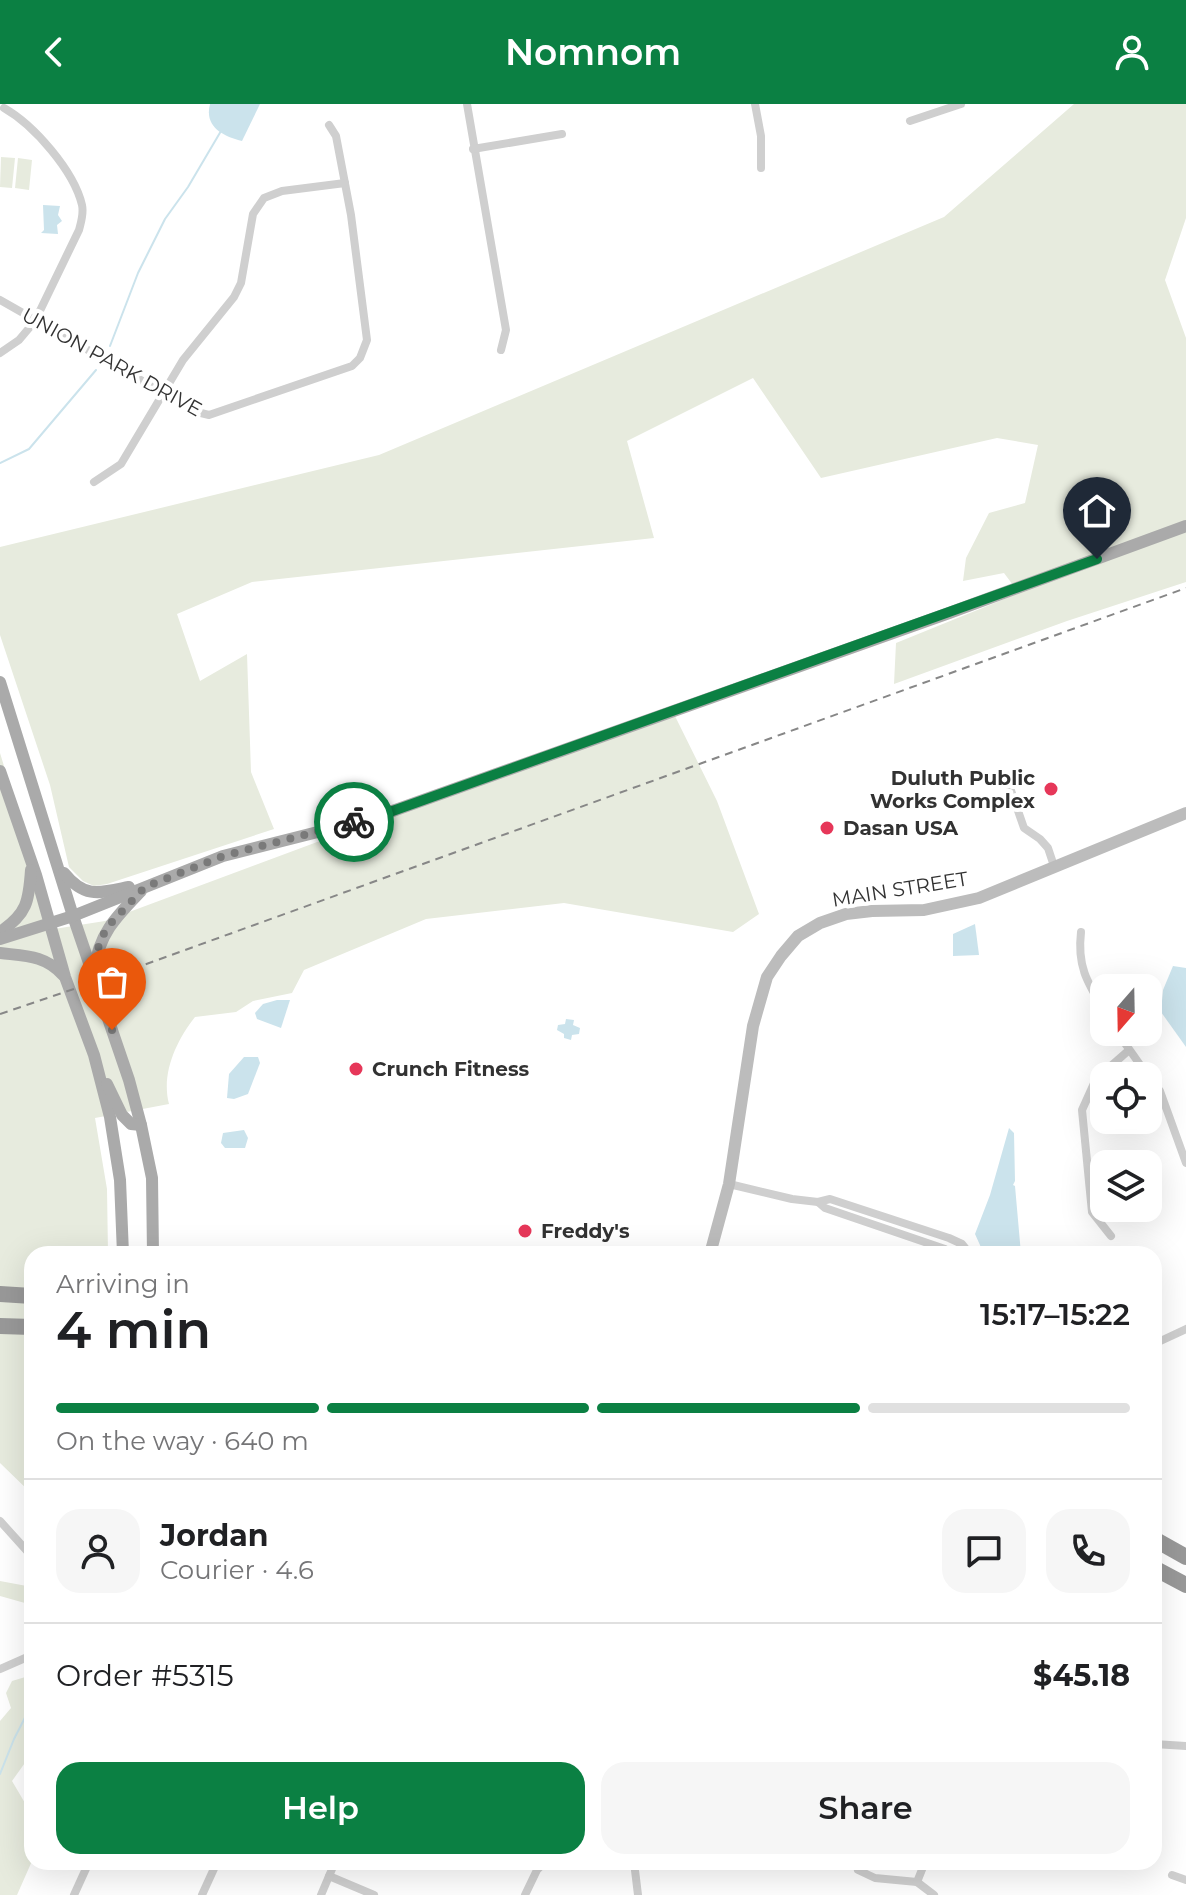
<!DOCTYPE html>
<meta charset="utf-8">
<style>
body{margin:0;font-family:Montserrat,sans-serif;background:#f6f6f6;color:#202124;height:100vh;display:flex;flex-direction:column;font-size:30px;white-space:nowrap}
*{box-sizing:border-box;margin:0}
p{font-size:26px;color:#757577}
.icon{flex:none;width:44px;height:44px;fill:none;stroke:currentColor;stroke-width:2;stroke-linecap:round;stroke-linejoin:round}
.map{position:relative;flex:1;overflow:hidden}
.panel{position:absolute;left:24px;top:1142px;width:1138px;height:624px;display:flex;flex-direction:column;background:#fff;border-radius:24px;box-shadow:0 8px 32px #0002}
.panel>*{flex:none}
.needle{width:52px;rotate:200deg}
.tools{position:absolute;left:1090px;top:870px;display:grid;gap:16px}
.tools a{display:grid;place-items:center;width:72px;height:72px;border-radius:16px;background:#fff;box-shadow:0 8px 32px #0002;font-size:40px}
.pin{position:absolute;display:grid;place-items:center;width:68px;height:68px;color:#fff;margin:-82px -34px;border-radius:50% 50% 50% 0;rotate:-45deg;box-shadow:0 0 8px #0007}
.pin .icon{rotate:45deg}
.courier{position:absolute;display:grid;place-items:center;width:80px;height:80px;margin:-40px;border:6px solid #0b8043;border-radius:50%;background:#fff;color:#222;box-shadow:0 2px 10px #0007}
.headline em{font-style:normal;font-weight:600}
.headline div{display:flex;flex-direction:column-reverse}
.headline{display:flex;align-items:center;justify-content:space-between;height:136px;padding:0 32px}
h1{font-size:52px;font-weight:600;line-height:60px}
.bar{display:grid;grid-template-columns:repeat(4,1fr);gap:12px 8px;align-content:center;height:96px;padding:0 32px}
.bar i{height:10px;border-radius:6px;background:#e0e0e0}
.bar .current{background:#0b8043}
.bar p{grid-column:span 4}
.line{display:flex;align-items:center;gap:20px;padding:0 32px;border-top:2px solid #e0e0e0}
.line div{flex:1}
.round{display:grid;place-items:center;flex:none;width:84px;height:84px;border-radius:24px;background:#f6f6f6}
.button{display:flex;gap:16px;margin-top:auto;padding:16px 32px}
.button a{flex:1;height:92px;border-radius:24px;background:#0b8043;color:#fff;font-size:32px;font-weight:600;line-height:92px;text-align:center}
.button a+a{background:#f6f6f6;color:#202124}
header{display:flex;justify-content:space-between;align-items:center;height:104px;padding:0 32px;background:#0b8043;color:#fff;font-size:36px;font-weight:600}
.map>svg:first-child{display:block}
.green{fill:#e7ebde}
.water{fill:#cbe3ec}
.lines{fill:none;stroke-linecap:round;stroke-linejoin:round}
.stream{stroke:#cbe3ec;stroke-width:2}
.street{stroke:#cfcfcf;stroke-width:8}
.secondary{stroke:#bcbcbc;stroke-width:12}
.primary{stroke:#aaa;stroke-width:12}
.highway{stroke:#999;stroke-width:16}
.rail{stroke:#878787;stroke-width:2;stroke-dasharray:8 6;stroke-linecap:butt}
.done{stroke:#7a7a7a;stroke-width:8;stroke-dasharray:0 14.4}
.route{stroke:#0b8043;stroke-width:10}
.poi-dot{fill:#e63759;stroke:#fff;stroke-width:3}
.labels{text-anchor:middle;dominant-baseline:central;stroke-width:8;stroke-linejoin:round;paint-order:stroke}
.street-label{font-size:20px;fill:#323232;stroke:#fff}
.poi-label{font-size:20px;font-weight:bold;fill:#323232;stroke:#fff;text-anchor:start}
</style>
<header><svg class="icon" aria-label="back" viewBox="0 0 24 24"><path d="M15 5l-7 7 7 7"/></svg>Nomnom<svg class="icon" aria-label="person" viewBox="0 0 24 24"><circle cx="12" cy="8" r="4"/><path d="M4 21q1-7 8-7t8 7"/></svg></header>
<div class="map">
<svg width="1186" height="1791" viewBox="0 0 1186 1791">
<rect width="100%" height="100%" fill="#fff"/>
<g class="green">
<polygon points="1074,0 1186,0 1186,114 1165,176 1186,234 1186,478 1067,517 894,580 896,539 1019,489 1004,469 963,477 966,454 989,409 1025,399 1038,341 997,334 821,374 753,274 627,337 654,434 252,478 177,510 200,577 247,550 251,668 274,725 107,780 94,782 83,777 69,763 50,681 0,531 0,443 379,351 944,113"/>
<polygon points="1,53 15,54 12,84 0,83"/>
<polygon points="18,54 32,56 29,86 15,84"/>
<path d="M672 606 717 697 759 810 733 828 564 799 426 815 304 866 292 889 253 897 236 908 195 913C176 937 161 970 169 1000L95 1014 107 1085 108 1150H32V1390L0 1359V649L54 825 105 817Z"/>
<polygon points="0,1477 32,1483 32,1501 0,1492"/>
<polygon points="32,1571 32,1649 12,1677 32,1711 32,1757 17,1791 0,1791 0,1617 11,1604 6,1589 12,1577"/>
</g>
<g class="water">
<path d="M210 0H260L242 37C223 32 204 23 210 0Z"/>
<polygon points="43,101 60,102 58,111 62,117 57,121 58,130 41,129 44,126"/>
<polygon points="975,820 979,851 953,852 953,830"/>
<polygon points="1173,862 1186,864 1186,943 1161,908 1163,886"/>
<polygon points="277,896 290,896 281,924 257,915 255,909 263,900"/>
<polygon points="566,915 574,916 573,921 580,924 579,930 572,931 571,936 564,934 564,930 557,926 558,921 565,920"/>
<polygon points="244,953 258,953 260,959 248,990 234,995 227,994 229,970"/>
<polygon points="1009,1024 1014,1029 1015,1077 1013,1081 1015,1082 1021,1150 984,1150 975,1130 990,1091"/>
<polygon points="244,1026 248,1034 245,1044 225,1044 221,1039 223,1029"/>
</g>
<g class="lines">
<g class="stream">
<polyline points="110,242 138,169 165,115 188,83 221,27"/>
<polyline points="0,359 29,345 96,266"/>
<polyline points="0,1670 14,1635 32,1600"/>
</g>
<g class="street">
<polyline points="467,0 506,226 501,246"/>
<polyline points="755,0 761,32 761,64"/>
<polyline points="910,17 961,0"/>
<polyline points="473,45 562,30"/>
<polyline points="0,196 197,308 209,311 352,262 360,254 367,236 351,111 336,32 329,21"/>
<path d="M0 249 19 236 35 217 79 126C81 118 84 110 82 101 74 67 34 21 4 4"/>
<polyline points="94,378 121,360 183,256 234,193 241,179 253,110 264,94 282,87 345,79"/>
<polyline points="1007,675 1024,724 1040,735 1048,744 1054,762"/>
<path d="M1081 828C1077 862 1087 878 1104 906"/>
<polyline points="1117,928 1148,972"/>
<polyline points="1148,972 1160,987 1186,1059"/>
<polyline points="729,1080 792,1095 818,1098"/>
<polyline points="1111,1132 1092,1108 1082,1006 1096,975 1128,947"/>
<polyline points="951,1150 945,1145 825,1104 818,1098 830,1095 949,1134 962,1140 970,1150"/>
<polyline points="1154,1240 1186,1225"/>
<polyline points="0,1417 28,1448"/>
<polyline points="0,1565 32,1551"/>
<polyline points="1154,1640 1186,1642"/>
<polyline points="634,1758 638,1791"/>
<polyline points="858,1766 875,1774 917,1778 934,1791"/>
<polyline points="1172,1771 1186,1776"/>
<polyline points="329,1772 374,1791"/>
<polyline points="917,1778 925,1758"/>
<polyline points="74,1791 89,1758"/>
<polyline points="202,1791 217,1758"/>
<polyline points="321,1791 335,1758"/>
<polyline points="525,1791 537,1766 545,1758"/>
</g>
<polyline class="secondary" points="710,1150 729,1080 753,922 767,873 781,852 798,832 820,819 846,810 872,807 924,806 979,794 1186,709"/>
<g class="primary">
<polyline points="0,578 73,812 129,976 141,1021 152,1074 153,1150"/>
<polyline points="0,667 36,771 65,873 94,951 110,1013 120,1076 123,1150"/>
<path d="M64 769C85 795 100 789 129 783"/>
<path d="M0 828C27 810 29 797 31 766"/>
<polyline points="0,835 73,812 223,752 373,714 949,509 1186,422"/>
<path d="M0 849C25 852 45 851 63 871"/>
<path d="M95 865C98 830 118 811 141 787"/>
<polyline points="107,980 122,1011 131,1020 141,1021"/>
</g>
<g class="highway">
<polyline points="0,1190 32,1192"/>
<polyline points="0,1222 32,1223"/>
<polyline points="1154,1435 1186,1453"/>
<polyline points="1154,1464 1186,1481"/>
</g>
<polyline class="rail" points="0,910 127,867 1186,484"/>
</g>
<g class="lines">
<polyline class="done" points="112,926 94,872 96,854 100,836 110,820 145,783 223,752 354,718"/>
<polyline class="route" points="354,718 373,714 1097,455"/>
</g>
<g class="poi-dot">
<circle cx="1051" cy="685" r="8"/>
<circle cx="827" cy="724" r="8"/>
<circle cx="356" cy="965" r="8"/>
<circle cx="525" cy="1127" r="8"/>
</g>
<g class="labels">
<g class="street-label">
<text transform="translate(112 258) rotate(29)">UNION PARK DRIVE</text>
<text transform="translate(900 785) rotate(-9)">MAIN STREET</text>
</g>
<g class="poi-label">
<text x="1035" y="674" text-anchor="end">Duluth Public<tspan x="1035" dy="23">Works Complex</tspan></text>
<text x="843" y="724">Dasan USA</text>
<text x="372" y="965">Crunch Fitness</text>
<text x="541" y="1127">Freddy's</text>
</g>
</g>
</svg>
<div class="tools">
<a><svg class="needle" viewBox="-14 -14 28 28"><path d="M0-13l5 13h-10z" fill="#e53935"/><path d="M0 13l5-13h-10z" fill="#757577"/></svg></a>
<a><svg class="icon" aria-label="locate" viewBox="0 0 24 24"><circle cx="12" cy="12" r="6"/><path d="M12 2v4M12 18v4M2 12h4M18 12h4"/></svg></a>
<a><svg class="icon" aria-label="layers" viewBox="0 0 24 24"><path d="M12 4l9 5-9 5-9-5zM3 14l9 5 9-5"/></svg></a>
</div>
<div class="pin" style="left:112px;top:926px;background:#ea580c"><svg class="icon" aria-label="bag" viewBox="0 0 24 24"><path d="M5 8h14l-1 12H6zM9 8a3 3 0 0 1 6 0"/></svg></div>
<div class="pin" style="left:1097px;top:455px;background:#1f2937"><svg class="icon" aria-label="home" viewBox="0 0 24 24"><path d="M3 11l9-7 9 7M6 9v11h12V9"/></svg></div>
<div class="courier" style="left:354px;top:718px"><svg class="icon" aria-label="bike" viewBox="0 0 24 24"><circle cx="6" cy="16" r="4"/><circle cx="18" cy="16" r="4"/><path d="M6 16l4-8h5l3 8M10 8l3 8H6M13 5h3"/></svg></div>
<section class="panel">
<div class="headline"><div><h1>4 min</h1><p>Arriving in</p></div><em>15:17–15:22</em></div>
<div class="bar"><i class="current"></i><i class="current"></i><i class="current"></i><i></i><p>On the way · 640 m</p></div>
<div class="line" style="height:144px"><a class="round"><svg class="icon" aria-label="person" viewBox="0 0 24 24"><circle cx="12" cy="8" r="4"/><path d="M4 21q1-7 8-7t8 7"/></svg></a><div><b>Jordan</b><p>Courier · 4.6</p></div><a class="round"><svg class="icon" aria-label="chat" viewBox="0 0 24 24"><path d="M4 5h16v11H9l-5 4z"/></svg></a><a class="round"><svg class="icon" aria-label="phone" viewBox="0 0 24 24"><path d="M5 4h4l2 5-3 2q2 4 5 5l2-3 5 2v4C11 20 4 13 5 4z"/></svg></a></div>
<div class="line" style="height:104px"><div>Order #5315</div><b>$45.18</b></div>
<div class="button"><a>Help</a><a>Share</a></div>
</section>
</div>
